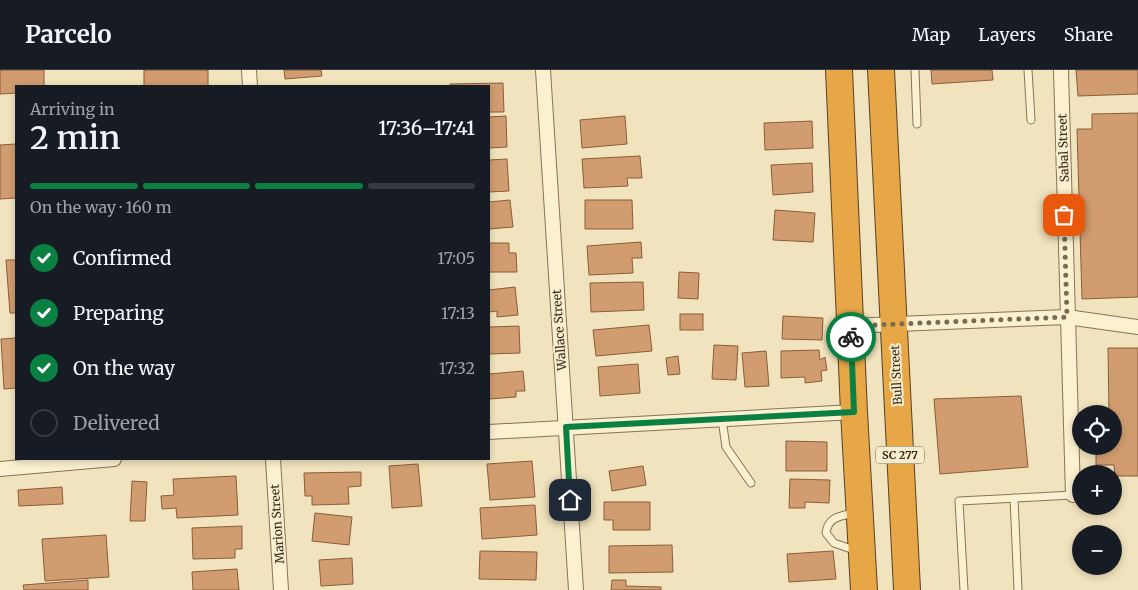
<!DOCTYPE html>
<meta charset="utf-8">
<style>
body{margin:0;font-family:Merriweather,serif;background:#20242c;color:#f1f3f6;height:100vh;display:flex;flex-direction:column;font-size:19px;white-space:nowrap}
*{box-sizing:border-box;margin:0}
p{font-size:16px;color:#9ea1a6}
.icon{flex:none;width:28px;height:28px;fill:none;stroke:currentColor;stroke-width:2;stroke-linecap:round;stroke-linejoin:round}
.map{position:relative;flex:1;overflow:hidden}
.details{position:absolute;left:15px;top:15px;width:475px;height:375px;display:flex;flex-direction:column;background:#171b24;border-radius:0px;box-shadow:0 2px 8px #0003}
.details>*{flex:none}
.tools{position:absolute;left:1072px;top:335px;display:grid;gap:10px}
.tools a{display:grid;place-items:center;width:50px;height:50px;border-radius:50%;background:#171b24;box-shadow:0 2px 8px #0003;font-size:25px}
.pin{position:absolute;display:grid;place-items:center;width:42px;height:42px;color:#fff;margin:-21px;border-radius:10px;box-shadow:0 2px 8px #0006}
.courier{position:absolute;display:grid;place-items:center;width:50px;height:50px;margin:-25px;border:4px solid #0b8043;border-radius:50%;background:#fff;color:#222;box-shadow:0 1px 6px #0007}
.summary em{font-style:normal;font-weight:600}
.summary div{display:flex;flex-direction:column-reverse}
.summary{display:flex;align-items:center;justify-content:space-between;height:85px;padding:0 15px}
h1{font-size:32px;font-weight:600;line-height:38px}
.bar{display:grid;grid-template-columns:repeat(4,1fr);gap:8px 5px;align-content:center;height:60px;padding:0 15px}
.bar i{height:6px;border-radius:4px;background:#363941}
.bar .selected{background:#0b8043}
.bar p{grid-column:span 4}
ol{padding:0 15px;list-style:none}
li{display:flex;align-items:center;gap:15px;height:55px}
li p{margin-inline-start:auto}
li .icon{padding:5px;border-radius:50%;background:#0b8043;color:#fff;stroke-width:4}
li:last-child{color:#9ea1a6}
li i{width:28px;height:28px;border:2px solid #363941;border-radius:50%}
header{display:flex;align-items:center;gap:30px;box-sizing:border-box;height:70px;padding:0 25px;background:#171b24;border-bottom:1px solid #363941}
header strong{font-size:24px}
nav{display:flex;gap:28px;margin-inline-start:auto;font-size:18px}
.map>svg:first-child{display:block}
.building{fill:#d19d70;stroke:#8a5d39}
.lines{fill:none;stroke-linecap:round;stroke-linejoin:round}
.lane-casing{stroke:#897355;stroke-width:9}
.street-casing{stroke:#897355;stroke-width:16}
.highway-casing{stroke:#56412a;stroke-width:28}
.lane{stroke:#fbf0d0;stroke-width:7}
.street{stroke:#fbf0d0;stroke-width:14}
.highway{stroke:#e7a746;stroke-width:26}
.done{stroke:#786b54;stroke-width:5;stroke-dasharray:0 9}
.route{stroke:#0b8043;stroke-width:6}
.labels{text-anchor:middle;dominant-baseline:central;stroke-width:4;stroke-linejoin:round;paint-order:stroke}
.shield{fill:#f7edcd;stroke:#716450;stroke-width:1}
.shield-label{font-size:11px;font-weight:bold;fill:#372a1b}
.street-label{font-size:12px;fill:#372a1b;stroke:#f7edcd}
</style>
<header>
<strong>Parcelo</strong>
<nav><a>Map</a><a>Layers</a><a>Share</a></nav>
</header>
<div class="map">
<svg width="1138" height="520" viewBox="0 0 1138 520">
<rect width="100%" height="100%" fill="#f1e3bd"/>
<g class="building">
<polygon points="0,0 44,0 44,16 16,16 16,23 0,24"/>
<rect x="144" y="0" width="64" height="16"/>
<polygon points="284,0 321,0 322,6 285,9"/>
<polygon points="931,0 992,0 993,10 932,14"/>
<polygon points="1076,0 1138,0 1138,24 1078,26"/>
<polygon points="503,13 504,42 489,42 489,16 450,16 450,14"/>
<polygon points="1138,43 1138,227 1082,229 1077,59 1092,59 1092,44"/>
<polygon points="506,46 507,77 489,78 489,47"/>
<polygon points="625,46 627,74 582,78 580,50"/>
<polygon points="812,51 813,78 765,80 764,53"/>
<polygon points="16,74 16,128 0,129 0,75"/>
<polygon points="640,86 642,108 627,108 628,116 584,118 582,89"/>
<polygon points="507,89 509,121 489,122 489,90"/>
<polygon points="812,93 813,122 773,125 771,95"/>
<polygon points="510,130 513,157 489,159 489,132"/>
<polygon points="585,130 632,130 633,159 585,159"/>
<polygon points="775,140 815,143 813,172 773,170"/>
<polygon points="641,172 642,188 632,188 633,203 589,205 587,176"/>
<polygon points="489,173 509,173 509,183 516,183 517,202 489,202"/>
<polygon points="6,190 16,190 16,243 10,243"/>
<polygon points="679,202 699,203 698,229 678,228"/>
<polygon points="643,212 644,240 591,242 590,213"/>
<polygon points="515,217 518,245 497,247 497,241 489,242 489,220"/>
<rect x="680" y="244" width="23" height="16"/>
<polygon points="783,246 823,248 822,270 782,269"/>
<polygon points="649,255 652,281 596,286 593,260"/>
<polygon points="519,256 520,283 489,284 489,257"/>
<polygon points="16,268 16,318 4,319 1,269"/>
<polygon points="714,275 738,276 736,310 712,309"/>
<polygon points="1108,278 1138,278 1138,406 1115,406 1114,395 1096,395 1096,376 1114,376 1114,344 1109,344"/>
<polygon points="819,280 820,290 825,287 827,300 821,301 822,311 805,313 805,307 781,308 781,281"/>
<polygon points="766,281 769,316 745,317 742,283"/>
<polygon points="678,286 680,304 668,305 666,288"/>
<polygon points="638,294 640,323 600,326 598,297"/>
<polygon points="523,301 525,321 516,321 516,327 489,329 489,304"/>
<polygon points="1021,326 1028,397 940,404 934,329"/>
<polygon points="786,371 827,372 827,401 786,401"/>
<polygon points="532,391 535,427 490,430 487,394"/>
<polygon points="418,394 422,436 392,438 389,396"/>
<polygon points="643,396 646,415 612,421 609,401"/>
<polygon points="361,402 361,416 348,417 349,434 312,435 312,426 305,426 304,403"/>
<polygon points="236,406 238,445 177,448 176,438 162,439 161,426 174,425 173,409"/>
<polygon points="790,409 830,410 829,433 805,432 805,438 789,438"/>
<polygon points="132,411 147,412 145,451 130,451"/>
<polygon points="62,417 63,434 19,436 18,420"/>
<polygon points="604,432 650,432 650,460 613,460 613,450 604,450"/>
<polygon points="535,435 537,465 482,469 480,438"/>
<polygon points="315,443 352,447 349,475 312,471"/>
<polygon points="242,456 242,479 235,479 235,488 193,489 192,458"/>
<polygon points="106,465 109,507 45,511 42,469"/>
<polygon points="672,475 673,502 609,503 609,476"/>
<polygon points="480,481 537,482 536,510 479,509"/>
<polygon points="833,481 836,509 789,512 787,484"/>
<polygon points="352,488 353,514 321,516 319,490"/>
<polygon points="237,499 239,520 193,520 192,502"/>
<polygon points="88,510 88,520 24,520 23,515"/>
<polygon points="612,510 626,510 626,516 661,517 661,520 611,520"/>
</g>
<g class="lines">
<defs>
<g id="lane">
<polyline points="915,0 917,54"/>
<polyline points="1028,0 1031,50"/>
<polyline points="722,349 726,377 751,413"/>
<polyline points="1014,428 1018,520"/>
<path d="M854 443C840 446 828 447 826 463L834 473 857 481"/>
<polyline points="964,520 959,431 1073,425"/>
</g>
<g id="street">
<polyline points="249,0 250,16"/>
<polyline points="543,0 576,520"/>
<polyline points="1061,0 1073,425"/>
<polyline points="850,256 1067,247 1138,257"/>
<polyline points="489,362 854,342"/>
<polyline points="273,389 281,520"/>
<polyline points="0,399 114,389"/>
</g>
<g id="highway">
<polyline points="839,0 854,342 864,520"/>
<polyline points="881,0 907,520"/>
</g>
</defs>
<use href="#lane" class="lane-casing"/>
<use href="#street" class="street-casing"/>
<use href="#highway" class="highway-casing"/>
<use href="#lane" class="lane"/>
<use href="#street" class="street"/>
<use href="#highway" class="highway"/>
</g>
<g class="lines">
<polyline class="done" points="851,267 850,256 1067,247 1064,145"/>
<polyline class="route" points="570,430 566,357 854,342 851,267"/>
</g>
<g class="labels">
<rect class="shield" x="876" y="376.5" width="48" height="17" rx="4"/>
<g class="shield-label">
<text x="900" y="385">SC 277</text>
</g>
<g class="street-label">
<text transform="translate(1063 78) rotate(-92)">Sabal Street</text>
<text transform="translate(559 260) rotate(-94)">Wallace Street</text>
<text transform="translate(896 305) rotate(-93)">Bull Street</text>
<text transform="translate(277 454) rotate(-94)">Marion Street</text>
</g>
</g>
</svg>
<div class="tools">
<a><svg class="icon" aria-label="locate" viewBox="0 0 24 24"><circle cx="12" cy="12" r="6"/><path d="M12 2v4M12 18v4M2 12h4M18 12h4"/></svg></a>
<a>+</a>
<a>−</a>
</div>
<div class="pin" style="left:1064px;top:145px;background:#ea580c"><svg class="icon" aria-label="bag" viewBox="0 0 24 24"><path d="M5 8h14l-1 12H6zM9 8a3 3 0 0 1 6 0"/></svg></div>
<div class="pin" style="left:570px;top:430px;background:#1f2937"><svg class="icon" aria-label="home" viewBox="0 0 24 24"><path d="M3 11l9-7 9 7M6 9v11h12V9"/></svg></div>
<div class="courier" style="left:851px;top:267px"><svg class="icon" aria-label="bike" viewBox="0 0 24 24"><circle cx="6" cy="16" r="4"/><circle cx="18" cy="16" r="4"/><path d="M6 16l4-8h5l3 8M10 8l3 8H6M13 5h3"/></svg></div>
<section class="details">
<div class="summary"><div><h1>2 min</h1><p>Arriving in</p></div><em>17:36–17:41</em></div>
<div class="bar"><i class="selected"></i><i class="selected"></i><i class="selected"></i><i></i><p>On the way · 160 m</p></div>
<ol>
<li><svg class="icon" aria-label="check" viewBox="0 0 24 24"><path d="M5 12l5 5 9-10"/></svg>Confirmed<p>17:05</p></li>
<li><svg class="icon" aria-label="check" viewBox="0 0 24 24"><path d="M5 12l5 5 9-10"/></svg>Preparing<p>17:13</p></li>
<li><svg class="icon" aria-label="check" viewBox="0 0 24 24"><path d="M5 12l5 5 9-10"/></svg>On the way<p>17:32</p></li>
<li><i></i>Delivered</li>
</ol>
</section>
</div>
